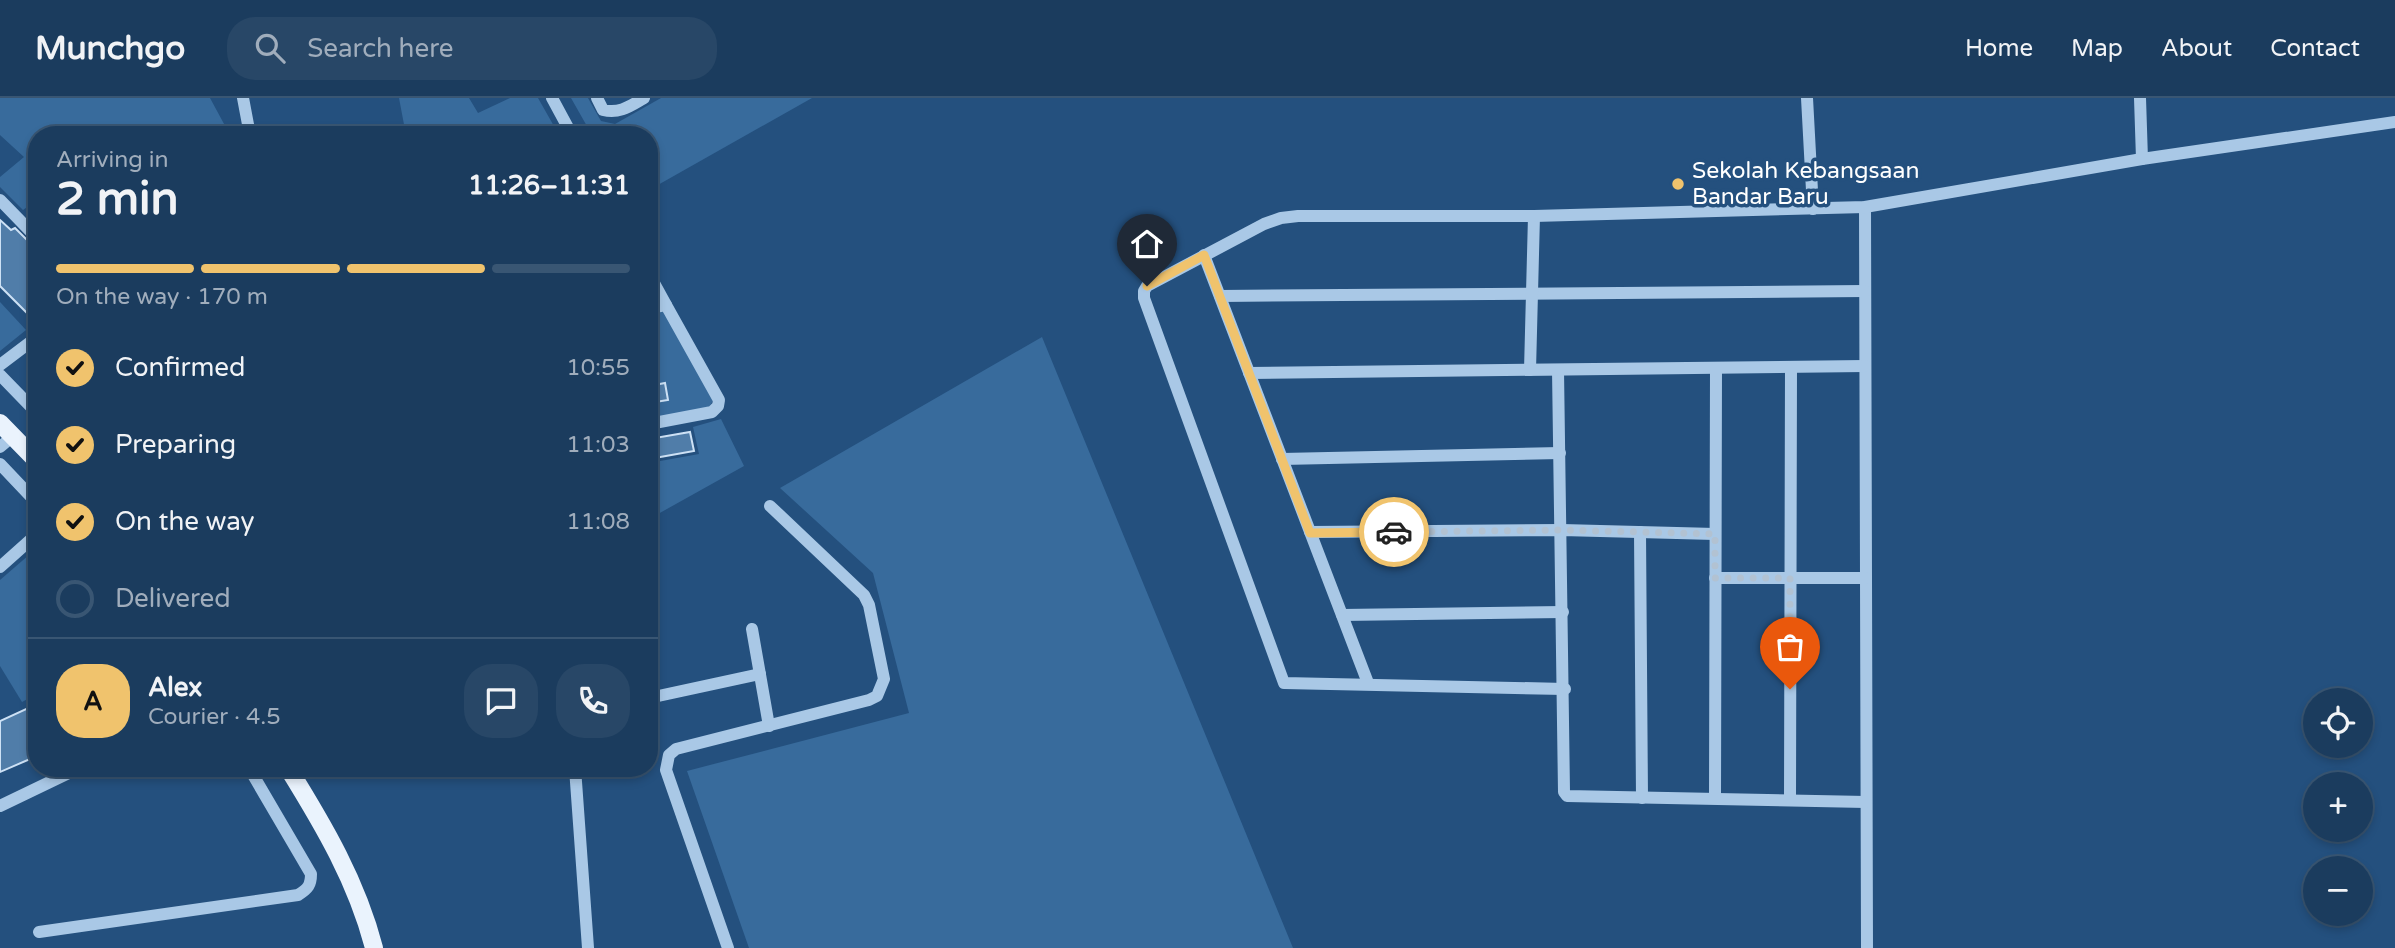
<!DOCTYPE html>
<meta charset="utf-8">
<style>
body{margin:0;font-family:"Varela Round",sans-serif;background:#284767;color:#f1f3f6;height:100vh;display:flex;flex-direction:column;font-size:26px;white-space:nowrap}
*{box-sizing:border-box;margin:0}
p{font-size:23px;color:#a0adbc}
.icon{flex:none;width:38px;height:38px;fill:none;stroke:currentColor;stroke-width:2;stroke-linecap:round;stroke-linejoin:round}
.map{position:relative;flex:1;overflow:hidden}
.drawer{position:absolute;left:28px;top:28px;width:630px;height:651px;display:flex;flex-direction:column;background:#1b3c5e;border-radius:28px;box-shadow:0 4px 10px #0003,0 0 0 2px #395673}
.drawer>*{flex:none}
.tools{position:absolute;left:2303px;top:590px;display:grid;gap:14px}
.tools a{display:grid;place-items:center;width:70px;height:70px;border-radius:50%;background:#1b3c5e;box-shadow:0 4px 10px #0003,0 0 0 2px #395673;font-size:35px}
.pin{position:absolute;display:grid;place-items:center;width:60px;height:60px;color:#fff;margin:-72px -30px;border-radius:50% 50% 50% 0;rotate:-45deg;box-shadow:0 0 7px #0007}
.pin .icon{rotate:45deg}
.courier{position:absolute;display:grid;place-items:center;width:70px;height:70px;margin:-35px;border:5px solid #f0c36d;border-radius:50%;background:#fff;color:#222;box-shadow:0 2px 9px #0007}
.overview em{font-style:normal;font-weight:700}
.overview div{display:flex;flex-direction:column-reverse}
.overview{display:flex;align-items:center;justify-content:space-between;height:119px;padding:0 28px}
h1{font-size:46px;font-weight:700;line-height:52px}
.bar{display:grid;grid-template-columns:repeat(4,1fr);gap:10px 7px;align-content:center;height:84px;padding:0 28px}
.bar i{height:9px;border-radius:5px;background:#395673}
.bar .on{background:#f0c36d}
.bar p{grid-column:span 4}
.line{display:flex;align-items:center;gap:18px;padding:0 28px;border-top:2px solid #395673}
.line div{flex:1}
.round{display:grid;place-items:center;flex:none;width:74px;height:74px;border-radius:28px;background:#284767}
ol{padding:0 28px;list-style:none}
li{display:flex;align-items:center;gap:21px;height:77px}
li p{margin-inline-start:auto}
li .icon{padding:7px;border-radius:50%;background:#f0c36d;color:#111;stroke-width:4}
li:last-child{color:#a0adbc}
li i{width:38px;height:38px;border:4px solid #395673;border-radius:50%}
header{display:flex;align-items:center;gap:42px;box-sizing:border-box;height:98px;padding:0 35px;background:#1b3c5e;border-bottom:2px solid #395673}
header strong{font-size:33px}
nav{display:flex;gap:38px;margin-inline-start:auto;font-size:24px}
.search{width:490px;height:63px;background:#284767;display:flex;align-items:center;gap:18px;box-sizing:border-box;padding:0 24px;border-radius:28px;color:#a0adbc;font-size:26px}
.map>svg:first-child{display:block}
.green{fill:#386b9c}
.building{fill:#507da9;stroke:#cde1f5;stroke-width:2}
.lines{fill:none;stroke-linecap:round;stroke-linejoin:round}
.minor{stroke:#a9c8e6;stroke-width:12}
.major{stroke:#eaf3fd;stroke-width:18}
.done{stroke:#b2c2d2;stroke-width:7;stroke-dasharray:0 12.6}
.route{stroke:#f0c36d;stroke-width:9}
.poi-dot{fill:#f0c36d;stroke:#24507e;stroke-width:2.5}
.labels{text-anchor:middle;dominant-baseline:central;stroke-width:7;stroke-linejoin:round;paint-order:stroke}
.poi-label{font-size:23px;fill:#fff;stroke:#24507e;text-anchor:start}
</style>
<header>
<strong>Munchgo</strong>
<div class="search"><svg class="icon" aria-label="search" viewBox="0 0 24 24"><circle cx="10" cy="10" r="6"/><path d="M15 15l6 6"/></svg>Search here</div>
<nav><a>Home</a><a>Map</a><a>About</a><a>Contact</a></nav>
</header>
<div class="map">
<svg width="2395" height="850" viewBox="0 0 2395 850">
<rect width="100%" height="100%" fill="#24507e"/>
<g class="green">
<polygon points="0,0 210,0 230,37 37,37 37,102 23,112 0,89 0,79 24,59 0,37"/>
<polygon points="399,0 469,0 478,15 510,0 538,0 559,37 406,37"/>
<polygon points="571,0 588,0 601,23 615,26 661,0 812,0 649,92 649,37 592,37"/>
<polygon points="0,204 26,232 0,253"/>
<polygon points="664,213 714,301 708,311 649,322 649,216"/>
<polygon points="1042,239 1293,850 749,850 687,673 909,615 873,475 780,390"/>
<polygon points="721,321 744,368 649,421 649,365 699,356 693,329"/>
<polygon points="37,450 37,596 22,604 0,568 0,482"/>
</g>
<g class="building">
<polygon points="0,122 11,132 15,130 31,146 37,149 37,203 26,214 0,188"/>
<polygon points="665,285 668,302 649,305 649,288"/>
<polygon points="690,334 694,353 649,361 649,341"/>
<polygon points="37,606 37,658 0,674 0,623"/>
</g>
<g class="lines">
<g class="minor">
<polyline points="243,0 250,37"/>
<polyline points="552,0 572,37"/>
<path d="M597 0 603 12C620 16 630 8 644 0"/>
<polyline points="1807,0 1813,111"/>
<polyline points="2140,0 2142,61"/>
<polyline points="0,102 37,140"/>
<polyline points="1865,109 1867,850"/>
<polyline points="1204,157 1368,585"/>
<polyline points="649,176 666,207"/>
<polyline points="1220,198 1865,193"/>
<polyline points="649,210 666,207 719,302 718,308 712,314 649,326"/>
<polyline points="0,267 37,239"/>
<polyline points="1530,272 1534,118"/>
<polyline points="1558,272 1564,694 1567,698 1866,704"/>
<polyline points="1249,275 1865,268"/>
<polyline points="0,277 37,315"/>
<polyline points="0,349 13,338"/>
<polyline points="1282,361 1560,355"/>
<polyline points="0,366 37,405"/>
<polyline points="1310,434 1562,432 1715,436"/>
<polyline points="1640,434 1642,700"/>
<polyline points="0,469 37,436"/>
<polyline points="1715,480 1866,480"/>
<polyline points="1342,517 1563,514"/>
<polyline points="752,531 769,628"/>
<polyline points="1565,591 1284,585 1144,200 1144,193 1147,188 1264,126 1281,120 1298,118 1534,118 1865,109 2142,61 2395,24"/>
<polyline points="649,600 760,576"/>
<polyline points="575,670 588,850"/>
<polyline points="1715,700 1716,270"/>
<polyline points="1790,702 1791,269"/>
<polyline points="0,708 79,670"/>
<path d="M39 834 298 797C308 791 311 787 311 776L249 670"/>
<polyline points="728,850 666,672 669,657 676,651 869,602 877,598 884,581 869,507 864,497 770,408"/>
</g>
<g class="major">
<polyline points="0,325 37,363"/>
<path d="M288 670C324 728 357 784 374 850"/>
</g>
</g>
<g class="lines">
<polyline class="done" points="1394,434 1562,432 1715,436 1715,480 1790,480 1790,591"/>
<polyline class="route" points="1147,188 1204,157 1310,435 1394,434"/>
</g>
<circle class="poi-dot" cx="1678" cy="86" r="7"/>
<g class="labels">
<g class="poi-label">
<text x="1692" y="73">Sekolah Kebangsaan<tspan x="1692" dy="26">Bandar Baru</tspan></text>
</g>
</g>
</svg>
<div class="tools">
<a><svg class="icon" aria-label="locate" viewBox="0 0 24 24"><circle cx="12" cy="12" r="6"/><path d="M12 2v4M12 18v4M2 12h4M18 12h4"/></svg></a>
<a>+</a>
<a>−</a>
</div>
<div class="pin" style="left:1790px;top:591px;background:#ea580c"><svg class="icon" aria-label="bag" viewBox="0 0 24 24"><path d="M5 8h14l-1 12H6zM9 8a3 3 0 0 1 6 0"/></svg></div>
<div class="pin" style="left:1147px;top:188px;background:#1f2937"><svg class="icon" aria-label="home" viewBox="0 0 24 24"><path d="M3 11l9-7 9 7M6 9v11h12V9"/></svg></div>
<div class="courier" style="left:1394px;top:434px"><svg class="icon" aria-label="car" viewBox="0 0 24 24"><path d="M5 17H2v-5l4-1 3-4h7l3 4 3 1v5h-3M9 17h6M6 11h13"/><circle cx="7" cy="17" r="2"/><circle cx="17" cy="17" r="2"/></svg></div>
<section class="drawer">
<div class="overview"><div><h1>2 min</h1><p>Arriving in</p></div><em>11:26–11:31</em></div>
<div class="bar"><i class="on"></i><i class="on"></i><i class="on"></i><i></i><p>On the way · 170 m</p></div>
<ol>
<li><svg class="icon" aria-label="check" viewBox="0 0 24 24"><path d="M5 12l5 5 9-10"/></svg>Confirmed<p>10:55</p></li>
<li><svg class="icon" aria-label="check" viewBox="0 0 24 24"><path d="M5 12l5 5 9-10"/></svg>Preparing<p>11:03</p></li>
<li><svg class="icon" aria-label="check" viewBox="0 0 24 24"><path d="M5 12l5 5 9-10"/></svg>On the way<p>11:08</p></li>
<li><i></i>Delivered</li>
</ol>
<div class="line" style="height:126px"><b class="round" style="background:#f0c36d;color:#111">A</b><div><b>Alex</b><p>Courier · 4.5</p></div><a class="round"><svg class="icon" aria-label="chat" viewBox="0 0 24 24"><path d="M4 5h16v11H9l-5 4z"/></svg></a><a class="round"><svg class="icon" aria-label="phone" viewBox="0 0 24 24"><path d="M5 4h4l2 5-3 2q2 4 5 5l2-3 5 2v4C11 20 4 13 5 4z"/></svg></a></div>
</section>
</div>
